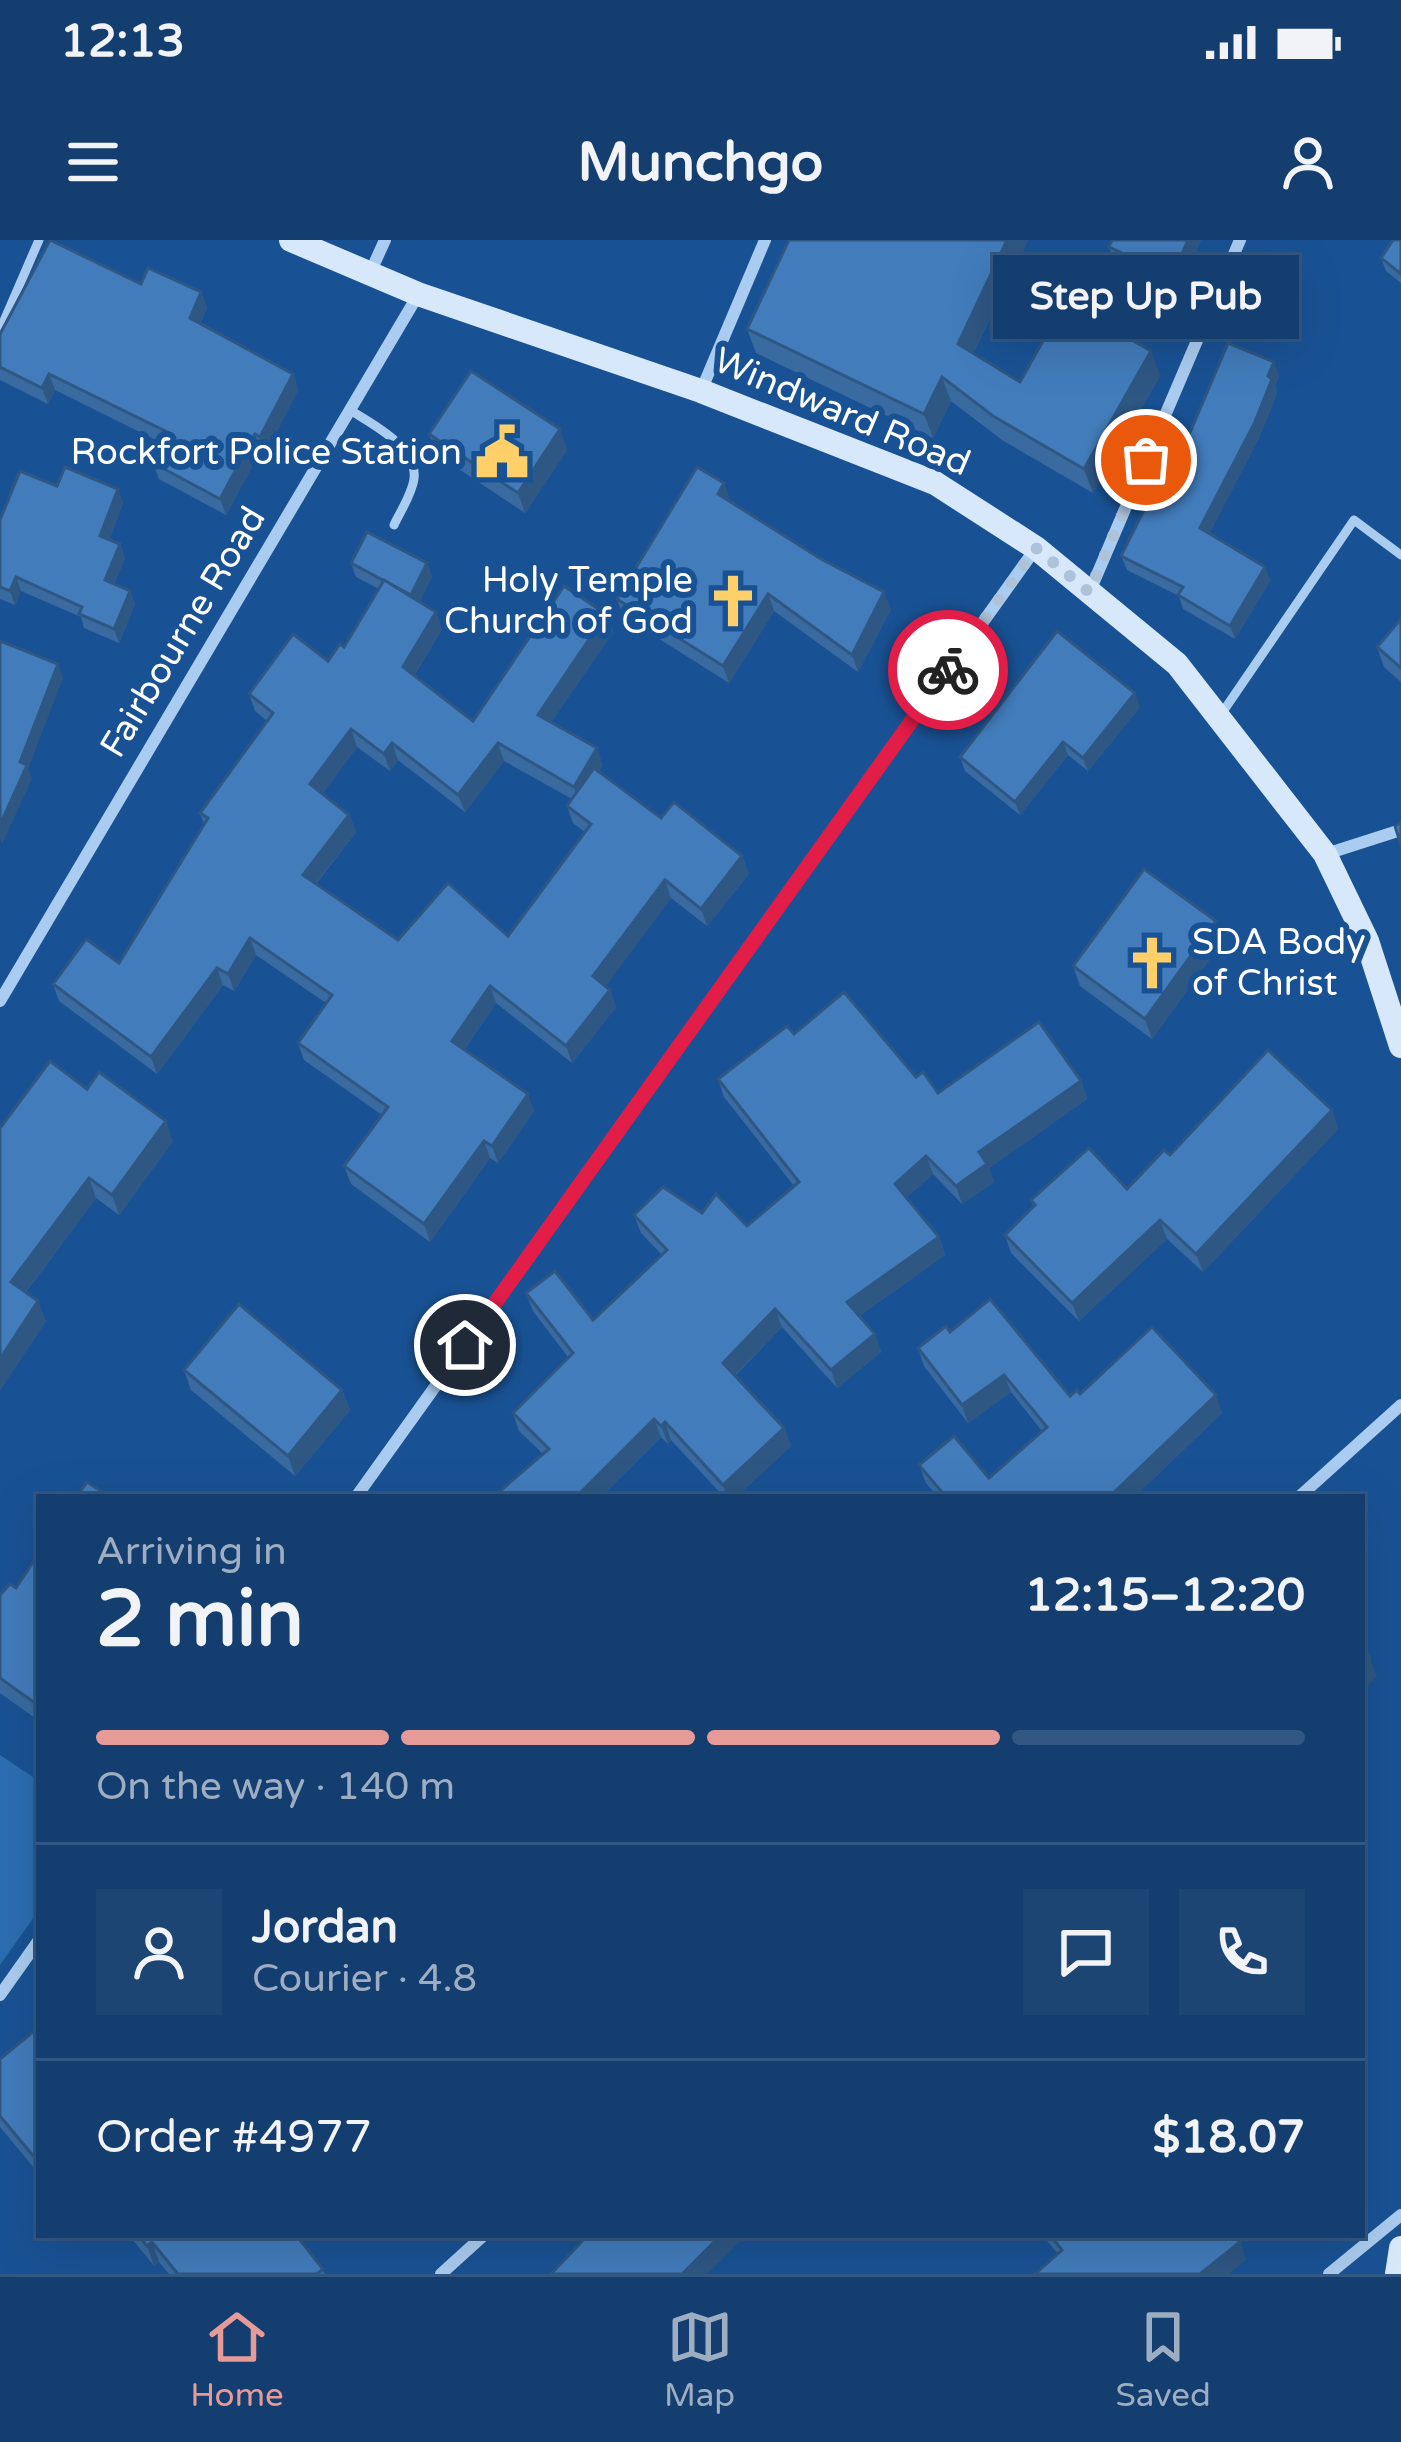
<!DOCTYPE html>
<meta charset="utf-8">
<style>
body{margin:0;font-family:"Varela Round",sans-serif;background:#1c4574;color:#f1f3f6;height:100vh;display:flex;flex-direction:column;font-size:45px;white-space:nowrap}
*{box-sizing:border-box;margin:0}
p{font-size:39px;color:#9daec3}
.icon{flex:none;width:66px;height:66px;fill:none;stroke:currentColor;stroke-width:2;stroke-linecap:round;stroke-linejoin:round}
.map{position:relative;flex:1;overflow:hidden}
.panel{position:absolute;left:36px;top:1254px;width:1329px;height:744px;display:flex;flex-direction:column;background:#133e6f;border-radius:0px;box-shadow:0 12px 48px #0002,0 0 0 3px #325782}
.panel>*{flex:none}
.pin{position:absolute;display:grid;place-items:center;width:102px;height:102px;color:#fff;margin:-51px;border:6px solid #fff;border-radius:50%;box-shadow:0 3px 12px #0007}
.courier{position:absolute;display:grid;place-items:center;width:120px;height:120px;margin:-60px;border:9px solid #e11d48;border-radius:50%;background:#fff;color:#222;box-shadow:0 3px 15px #0007}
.bubble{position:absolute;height:84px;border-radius:0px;background:#133e6f;box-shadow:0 12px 48px #0002,0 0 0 3px #325782;font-size:39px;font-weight:700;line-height:84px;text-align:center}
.head em{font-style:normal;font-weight:700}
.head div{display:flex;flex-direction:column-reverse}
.head{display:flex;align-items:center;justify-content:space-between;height:204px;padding:0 60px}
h1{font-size:78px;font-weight:700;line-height:90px}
.bar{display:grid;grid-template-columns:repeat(4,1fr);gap:18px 12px;align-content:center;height:144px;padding:0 60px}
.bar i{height:15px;border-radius:9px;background:#325782}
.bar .selected{background:#e69b98}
.bar p{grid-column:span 4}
.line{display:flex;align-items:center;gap:30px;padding:0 60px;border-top:3px solid #325782}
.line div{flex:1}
.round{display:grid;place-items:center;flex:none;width:126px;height:126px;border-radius:0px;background:#1c4574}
.status{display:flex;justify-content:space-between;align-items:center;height:84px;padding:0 60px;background:#133e6f;direction:ltr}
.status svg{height:33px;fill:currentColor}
header{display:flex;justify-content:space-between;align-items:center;height:156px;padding:0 60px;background:#133e6f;font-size:54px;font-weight:700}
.dock{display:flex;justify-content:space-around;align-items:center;height:168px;border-top:3px solid #325782;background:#133e6f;font-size:33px;color:#9daec3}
.dock a{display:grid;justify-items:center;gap:6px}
.dock .selected{color:#e69b98}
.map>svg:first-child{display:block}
.green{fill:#2c6db2}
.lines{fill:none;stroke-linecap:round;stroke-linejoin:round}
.service{stroke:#aaccf0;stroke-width:9}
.minor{stroke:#aaccf0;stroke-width:12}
.secondary{stroke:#d8e8fb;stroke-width:24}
.wall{fill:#396ba1;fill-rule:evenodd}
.shaded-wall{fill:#2e5783}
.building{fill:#427cbb;stroke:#2e5783;stroke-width:3}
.done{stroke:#aec2da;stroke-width:12;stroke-dasharray:0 21.6}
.route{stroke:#e11d48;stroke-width:15}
.labels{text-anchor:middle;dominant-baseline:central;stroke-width:12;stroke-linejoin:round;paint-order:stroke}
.street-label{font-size:36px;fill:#fff;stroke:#195294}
.poi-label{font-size:36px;fill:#fff;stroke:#195294;text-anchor:end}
</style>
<div class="status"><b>12:13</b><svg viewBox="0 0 49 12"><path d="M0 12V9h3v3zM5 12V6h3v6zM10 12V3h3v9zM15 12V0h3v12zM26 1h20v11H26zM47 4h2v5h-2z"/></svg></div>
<header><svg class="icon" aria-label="menu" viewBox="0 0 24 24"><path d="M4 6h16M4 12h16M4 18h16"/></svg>Munchgo<svg class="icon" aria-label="person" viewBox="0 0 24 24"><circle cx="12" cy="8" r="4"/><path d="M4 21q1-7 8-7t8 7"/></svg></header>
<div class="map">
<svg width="1401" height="2034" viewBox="0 0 1401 2034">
<rect width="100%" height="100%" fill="#195294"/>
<polygon class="green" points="0,1515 39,1541 39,1670 0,1725"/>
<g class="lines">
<g class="service">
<polyline points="0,90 39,0"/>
<path d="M350 170C372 184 418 207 414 239 412 254 400 272 394 285"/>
<polyline points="1222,473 1354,280 1401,315"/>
</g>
<g class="minor">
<polyline points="370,33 385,0"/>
<polyline points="701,151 765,0"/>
<polyline points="1090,351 1240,0"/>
<polyline points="1326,614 1401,590"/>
<polyline points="0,761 418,55"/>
<polyline points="356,1257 1036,308"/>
<polyline points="1299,1257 1401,1165"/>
<polyline points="0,1755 39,1700"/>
<polyline points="441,2034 484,1995"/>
<polyline points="1329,2034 1401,1975"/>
</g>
<g class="secondary">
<polyline points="291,0 418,54 701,151 935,243 1036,308 1177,424 1325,614 1367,701 1401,806"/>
<polyline points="1397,2034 1401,2008"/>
</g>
</g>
<g class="wall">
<polygon points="789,0 1028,0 973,114 1020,142 1160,136 1093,253 1002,200 951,161 933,198 756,113 747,89"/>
<polygon points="1201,0 1178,52 1114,23 1109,7"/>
<polygon points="1401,0 1401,43 1386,31 1381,18"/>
<polygon points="141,44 201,52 207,68 200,84 293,134 298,150 266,213 261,210 226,275 159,239 153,223 164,204 55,150 48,164 0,140 0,94"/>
<polygon points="1279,136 1275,146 1277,153 1259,198 1209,294 1265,327 1270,341 1235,399 1183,369 1179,356 1127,330 1121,316 1189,195"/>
<polygon points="429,194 567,210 525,273 436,214"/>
<polygon points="724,243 730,261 891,369 858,432 774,371 729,443 623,376 617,359"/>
<polygon points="57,246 118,249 123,263 109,300 120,304 125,318 114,344 130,351 135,364 119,403 84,388 81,377 21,351 15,365 0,359 0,280"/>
<path d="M351 323H427L432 337 419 362 436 372 442 389 414 436 473 481 606 374 613 392 551 482 603 525 599 532 661 578 742 616 749 634 707 686 671 658 605 746 610 750 616 767 572 823 496 763 464 810 534 871 498 923 490 918 430 1002 351 944 344 926 382 875 304 820 298 803 326 763 256 715 234 751 223 745 157 834 59 761 53 744 119 723 204 584 200 573 267 481 255 471 249 454 328 421 344 407 379 349 356 337ZM357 507 390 531 398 520 465 572 504 521 572 559 567 566 573 583 585 592 508 696 398 700 316 644 356 592 349 575 322 554Z"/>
<polygon points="1401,379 1401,442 1384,427 1377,407"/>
<polygon points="1140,467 1088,531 1068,515 1020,575 965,531 960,517"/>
<polygon points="1223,701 1152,799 1080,746 1073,726"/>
<polygon points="794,794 916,837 938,853 1081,841 1087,859 989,928 994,942 962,964 933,934 906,958 939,997 945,1015 859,1076 875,1094 881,1112 837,1148 782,1087 735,1136 784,1188 791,1206 736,1257 724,1257 671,1200 668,1204 661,1197 601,1257 493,1257 543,1214 519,1191 513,1173 568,1117 533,1071 526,1053 593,1080 662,1015 641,993 634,975 702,973 747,986 794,946 724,857 718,839"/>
<polygon points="87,849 173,901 119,975 96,958 26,1052 46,1081 0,1150 0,888"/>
<polygon points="1332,870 1338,889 1203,1032 1167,999 1079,1081 1011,1013 1005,995 1033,967 1031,960 1127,949 1170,915"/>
<polygon points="950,1092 1070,1156 1080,1154 1222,1173 1134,1257 938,1257 926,1243 919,1225 989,1238 1042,1191 1011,1152 968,1183 924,1126 918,1108"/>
<polygon points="184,1130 342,1150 350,1170 295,1236 191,1150"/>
<polygon points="39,1313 39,1481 0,1453 0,1355 16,1348"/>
<polygon points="39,1787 39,1934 0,1887 0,1819"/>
<polygon points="129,1995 296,1995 325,2034 169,2034 159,2022 154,2026"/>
<polygon points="1042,1995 1250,1995 1240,2003 1246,2020 1058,2014"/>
</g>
<g class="shaded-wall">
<polygon points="1007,0 1028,0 966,128 958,104"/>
<polygon points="1188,0 1201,0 1178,52 1172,36"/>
<polygon points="201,52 207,68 196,94 190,78"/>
<polygon points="1151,111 1160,136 1093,253 1084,229"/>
<polygon points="1274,122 1279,136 1275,146 1277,153 1259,198 1205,302 1200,288"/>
<polygon points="49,134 55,150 48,164 42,148"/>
<polygon points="293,134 298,150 266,213 260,197"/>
<polygon points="942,137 951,161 933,198 924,174"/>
<polygon points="560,189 567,210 525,273 518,253"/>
<polygon points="255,194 261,210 226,275 220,259"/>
<polygon points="724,243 730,260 724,271 718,254"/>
<polygon points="118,249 123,263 105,310 100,296"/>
<polygon points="120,304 125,318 110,353 105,340"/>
<polygon points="427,323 432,337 416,369 411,355"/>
<polygon points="1265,327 1270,341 1235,399 1230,386"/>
<polygon points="16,337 21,351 15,365 10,351"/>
<polygon points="130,351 135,364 119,403 114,389"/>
<polygon points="884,352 891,369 858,432 852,415"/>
<polygon points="768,354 774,371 729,443 723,426"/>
<polygon points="436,372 442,389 409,444 403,427"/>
<polygon points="606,374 613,392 544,492 538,475"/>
<polygon points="58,424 63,438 28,529 32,539 2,604 0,598 0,585 20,522"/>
<polygon points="1135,453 1140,467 1088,531 1083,518"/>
<polygon points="351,489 357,507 316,562 310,544"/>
<polygon points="1063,502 1068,515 1020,575 1015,562"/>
<polygon points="392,503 398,520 390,531 384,514"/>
<polygon points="498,503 504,521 465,572 458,555"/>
<polygon points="597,508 603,525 580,564 574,547"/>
<polygon points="349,575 356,592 309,652 303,635"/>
<polygon points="742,616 749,634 707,686 701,669"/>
<polygon points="665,640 671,658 600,754 593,736"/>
<polygon points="1216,681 1223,701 1152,799 1145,779"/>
<polygon points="250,698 256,715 234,751 228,734"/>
<polygon points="217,728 223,745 157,834 151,817"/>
<polygon points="490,746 496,763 458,818 452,801"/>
<polygon points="610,750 616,767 572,823 566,806"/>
<polygon points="1081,841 1087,859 989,928 994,942 962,964 956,946 979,912"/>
<polygon points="528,854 534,871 498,923 492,906"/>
<polygon points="1332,870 1338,889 1203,1032 1196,1014"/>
<polygon points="166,881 173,901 119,975 112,955"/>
<polygon points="484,901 490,918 430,1002 424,984"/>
<polygon points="926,916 933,934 902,962 895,944"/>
<polygon points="89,938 96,958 18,1062 11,1042"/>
<polygon points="1160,980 1167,999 1079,1081 1072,1063"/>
<polygon points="939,997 945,1015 853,1080 847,1062"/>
<polygon points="38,1061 46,1081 0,1150 0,1119"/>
<polygon points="775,1069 782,1087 729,1141 723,1123"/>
<polygon points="875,1094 881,1112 837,1148 831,1130"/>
<polygon points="1004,1135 1011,1152 968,1183 962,1165"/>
<polygon points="342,1150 350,1170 295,1236 288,1216"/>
<polygon points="1216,1155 1222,1173 1134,1257 1109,1257"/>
<polygon points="654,1179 661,1197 601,1257 576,1257"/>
<polygon points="665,1182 671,1200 668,1204 661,1186"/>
<polygon points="784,1188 791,1206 736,1257 727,1257 723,1245"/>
<polygon points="1370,1418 1377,1437 1362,1450 1362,1425"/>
<polygon points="1362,1489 1367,1504 1362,1508"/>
<polygon points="721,1995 746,1995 707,2034 682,2034"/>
<polygon points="1231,1995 1250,1995 1240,2003 1246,2020 1229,2034 1200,2034"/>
<polygon points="152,2002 159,2022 154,2026 147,2006"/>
</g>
<g class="building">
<polygon points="50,0 141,44 148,28 201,52 190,78 293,134 260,197 255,194 220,259 153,223 169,193 49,134 42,148 0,127 0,94"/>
<polygon points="789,0 1007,0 958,104 1020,142 1065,62 1151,111 1084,229 993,176 942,137 924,174 747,89"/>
<polygon points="1112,0 1188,0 1172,36 1109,7"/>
<polygon points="1393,0 1401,0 1401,34 1381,18"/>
<polygon points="1228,103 1274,122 1268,136 1272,139 1254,184 1200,288 1265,327 1230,386 1178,355 1183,347 1121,316 1183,192 1189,195"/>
<polygon points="471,131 560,189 518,253 429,194"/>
<polygon points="65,227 118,249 100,296 120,304 105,340 130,351 114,389 79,374 82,367 16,337 10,351 0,347 0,280 20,231 57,246"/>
<polygon points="697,227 724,243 718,254 821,319 884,352 852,415 768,354 723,426 617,359"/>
<polygon points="367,292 427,323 411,355 351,323"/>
<polygon points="384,340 436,372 403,427 473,481 564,346 606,374 538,475 597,508 574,547 498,503 458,555 392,503 384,514 351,489 310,544 349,575 303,635 398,700 448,643 508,696 591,584 567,566 594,528 661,578 674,562 742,616 701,669 665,640 593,736 610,750 566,806 490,746 452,801 528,854 492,906 484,901 424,984 344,926 388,867 298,803 332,755 250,698 228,734 217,728 151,817 53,744 86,699 119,723 208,578 200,573 273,473 249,454 293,394 328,421 340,404 344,407"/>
<polygon points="1401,379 1401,428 1377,407"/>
<polygon points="1057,391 1135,453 1083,518 1063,502 1015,562 960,517"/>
<polygon points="0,401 58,424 20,522 27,525 0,585"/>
<polygon points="1401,582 1401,605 1395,586"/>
<polygon points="1144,629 1216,681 1145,779 1073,726"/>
<polygon points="844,752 916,837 923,832 938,853 1039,782 1081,841 979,912 987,924 956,946 926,916 895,944 939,997 847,1062 875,1094 831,1130 775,1069 723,1123 784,1188 723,1245 665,1182 661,1186 654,1179 576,1257 493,1257 549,1209 513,1173 573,1113 526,1053 555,1031 593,1080 667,1010 634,975 663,947 702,973 716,954 747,986 799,942 718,839 787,786 794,794"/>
<polygon points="1268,810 1332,870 1196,1014 1160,980 1072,1063 1005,995 1035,965 1031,960 1089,908 1127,949 1164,910 1170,915"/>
<polygon points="50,821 87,849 99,832 166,881 112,955 89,938 11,1042 38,1061 0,1119 0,888"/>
<polygon points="990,1059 1070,1156 1077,1150 1080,1154 1152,1087 1216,1155 1109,1257 946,1257 919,1225 954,1196 989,1238 1047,1187 1004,1135 962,1165 918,1108 946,1086 950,1092"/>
<polygon points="239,1064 342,1150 288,1216 184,1130"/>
<polygon points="87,1242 110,1257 76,1257"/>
<polygon points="39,1313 39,1466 0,1438 0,1355 10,1344 16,1348"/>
<polygon points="1362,1409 1370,1418 1362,1425"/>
<polygon points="39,1787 39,1923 0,1876 0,1819"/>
<polygon points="138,1995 296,1995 323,2029 317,2034 178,2034 152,2002 147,2006"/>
<polygon points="588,1995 721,1995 682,2034 551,2034"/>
<polygon points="1050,1995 1234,1995 1240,2002 1200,2034 1035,2034 1062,2010"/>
</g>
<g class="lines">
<polyline class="done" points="948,430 1036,308 1089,352 1146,220"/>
<polyline class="route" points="465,1105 948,430"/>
</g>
<defs>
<symbol id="civic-bare" viewBox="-9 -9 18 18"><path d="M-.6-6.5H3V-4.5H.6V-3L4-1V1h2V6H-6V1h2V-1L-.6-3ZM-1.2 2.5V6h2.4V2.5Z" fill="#ffcf69" stroke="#195294" stroke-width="2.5" paint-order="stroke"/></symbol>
<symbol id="church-bare" viewBox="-9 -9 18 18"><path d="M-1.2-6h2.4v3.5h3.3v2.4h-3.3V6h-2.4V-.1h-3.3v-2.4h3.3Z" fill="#ffcf69" stroke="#195294" stroke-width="2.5" paint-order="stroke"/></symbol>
</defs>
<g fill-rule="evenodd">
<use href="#civic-bare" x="464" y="174" width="76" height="76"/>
<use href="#church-bare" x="695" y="323" width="76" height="76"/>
<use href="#church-bare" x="1114" y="685" width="76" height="76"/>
</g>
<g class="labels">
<g class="street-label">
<text transform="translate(842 172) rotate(23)">Windward Road</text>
<text transform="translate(183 392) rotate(-59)">Fairbourne Road</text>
</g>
<g class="poi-label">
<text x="462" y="212">Rockfort Police Station</text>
<text x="693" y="340">Holy Temple<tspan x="693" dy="41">Church of God</tspan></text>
<text x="1192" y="702" text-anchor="start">SDA Body<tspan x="1192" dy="41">of Christ</tspan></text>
</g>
</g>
</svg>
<div class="pin" style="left:1146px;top:220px;background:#ea580c"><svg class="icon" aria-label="bag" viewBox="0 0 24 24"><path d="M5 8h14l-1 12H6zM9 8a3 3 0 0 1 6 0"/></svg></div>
<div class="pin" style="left:465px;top:1105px;background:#1f2937"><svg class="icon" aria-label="home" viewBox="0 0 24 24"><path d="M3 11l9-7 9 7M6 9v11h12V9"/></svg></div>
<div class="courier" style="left:948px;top:430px"><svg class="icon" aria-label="bike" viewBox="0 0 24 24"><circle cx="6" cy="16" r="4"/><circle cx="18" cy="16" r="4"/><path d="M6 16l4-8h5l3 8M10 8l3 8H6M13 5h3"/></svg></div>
<div class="bubble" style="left:993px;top:15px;width:306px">Step Up Pub</div>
<section class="panel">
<div class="head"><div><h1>2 min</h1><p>Arriving in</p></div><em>12:15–12:20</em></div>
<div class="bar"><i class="selected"></i><i class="selected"></i><i class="selected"></i><i></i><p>On the way · 140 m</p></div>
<div class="line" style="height:216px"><a class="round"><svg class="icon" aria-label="person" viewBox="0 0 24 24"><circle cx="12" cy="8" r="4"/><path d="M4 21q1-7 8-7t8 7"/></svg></a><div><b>Jordan</b><p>Courier · 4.8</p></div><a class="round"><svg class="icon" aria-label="chat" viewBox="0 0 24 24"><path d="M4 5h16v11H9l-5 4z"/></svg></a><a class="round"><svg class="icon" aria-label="phone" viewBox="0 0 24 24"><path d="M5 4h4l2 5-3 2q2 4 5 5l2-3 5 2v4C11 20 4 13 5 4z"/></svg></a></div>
<div class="line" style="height:156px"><div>Order #4977</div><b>$18.07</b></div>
</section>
</div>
<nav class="dock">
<a class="selected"><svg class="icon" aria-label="home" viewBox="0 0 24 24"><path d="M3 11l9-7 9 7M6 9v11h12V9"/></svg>Home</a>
<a><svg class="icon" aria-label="map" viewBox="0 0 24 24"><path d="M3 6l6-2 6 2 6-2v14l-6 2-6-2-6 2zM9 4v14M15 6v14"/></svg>Map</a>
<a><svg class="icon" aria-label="saved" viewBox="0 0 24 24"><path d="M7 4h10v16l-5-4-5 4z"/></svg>Saved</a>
</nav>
